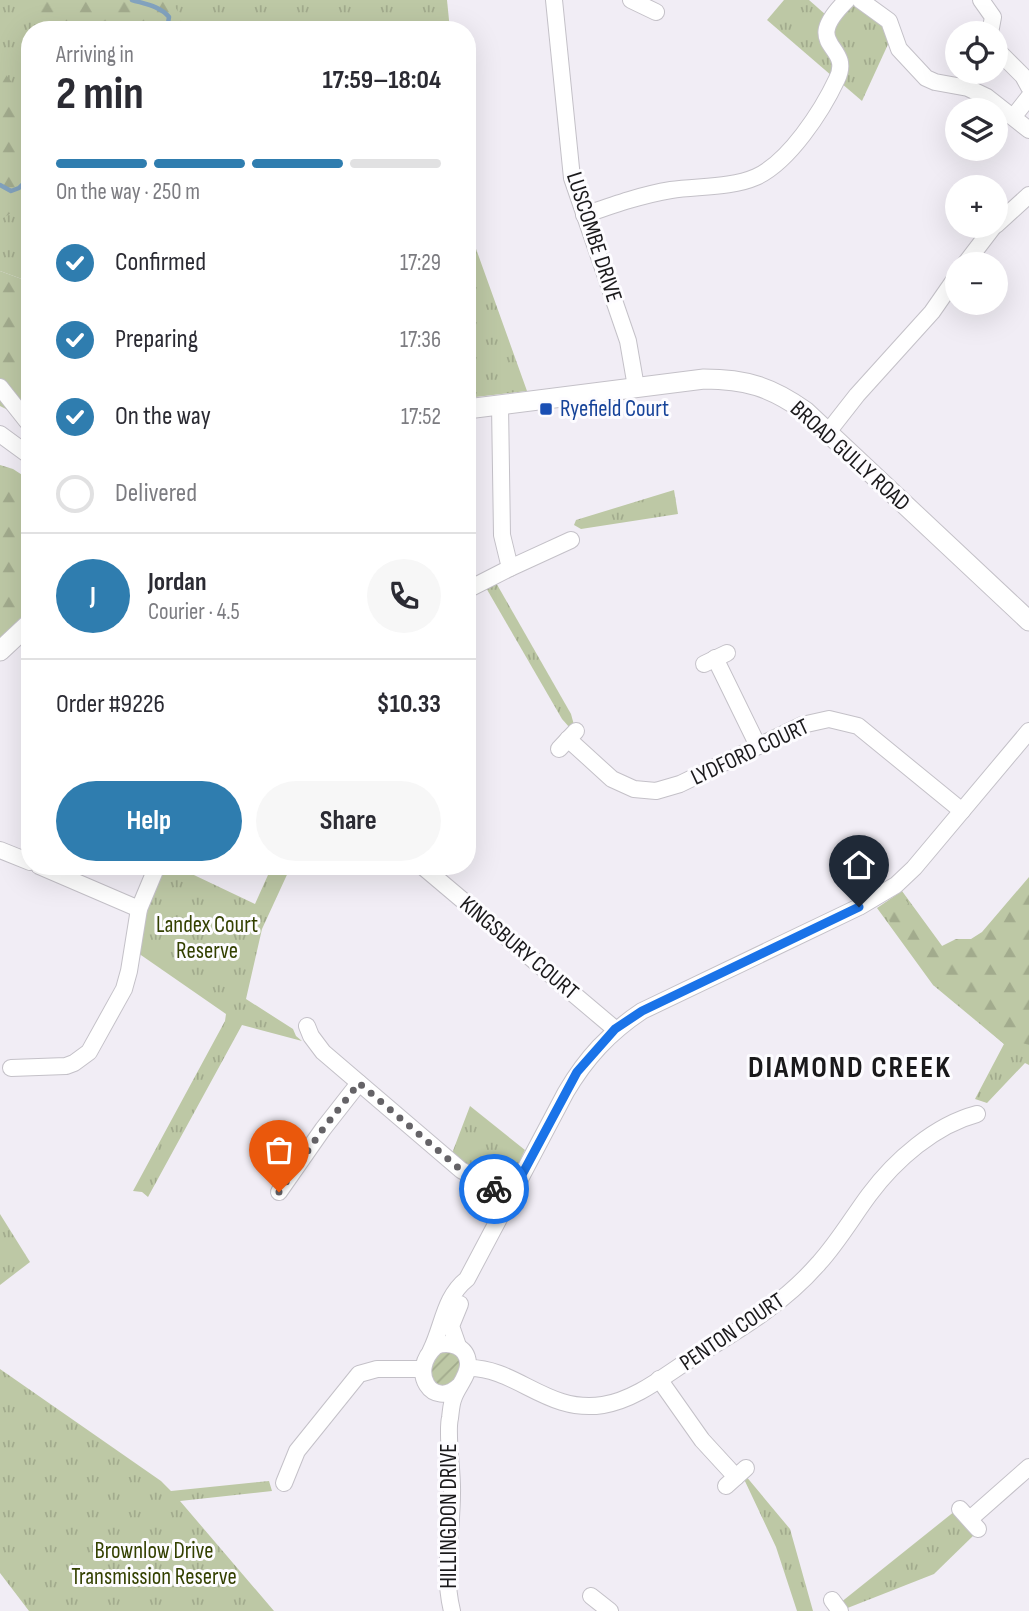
<!DOCTYPE html>
<meta charset="utf-8">
<style>
body{margin:0;font-family:"Sofia Sans Condensed",sans-serif;background:#f7f7f7;color:#2b2b33;height:100vh;display:flex;flex-direction:column;font-size:26px;white-space:nowrap}
*{box-sizing:border-box;margin:0}
p{font-size:23px;color:#7c7c81}
.icon{flex:none;width:38px;height:38px;fill:none;stroke:currentColor;stroke-width:2;stroke-linecap:round;stroke-linejoin:round}
.map{position:relative;flex:1;overflow:hidden}
.side{position:absolute;left:21px;top:21px;width:455px;height:854px;display:flex;flex-direction:column;background:#fff;border-radius:28px;box-shadow:0 7px 28px #0002}
.side>*{flex:none}
.tools{position:absolute;left:945px;top:21px;display:grid;gap:14px}
.tools a{display:grid;place-items:center;width:63px;height:63px;border-radius:50%;background:#fff;box-shadow:0 7px 28px #0002;font-size:35px}
.pin{position:absolute;display:grid;place-items:center;width:60px;height:60px;color:#fff;margin:-72px -30px;border-radius:50% 50% 50% 0;rotate:-45deg;box-shadow:0 0 7px #0007}
.pin .icon{rotate:45deg}
.courier{position:absolute;display:grid;place-items:center;width:70px;height:70px;margin:-35px;border:5px solid #1a73e8;border-radius:50%;background:#fff;color:#222;box-shadow:0 2px 9px #0007}
.overview em{font-style:normal;font-weight:700}
.overview div{display:flex;flex-direction:column-reverse}
.overview{display:flex;align-items:center;justify-content:space-between;height:119px;padding:0 35px}
h1{font-size:46px;font-weight:700;line-height:52px}
.bar{display:grid;grid-template-columns:repeat(4,1fr);gap:10px 7px;align-content:center;height:84px;padding:0 35px}
.bar i{height:9px;border-radius:5px;background:#e1e1e2}
.bar .selected{background:#2f7daf}
.bar p{grid-column:span 4}
.line{display:flex;align-items:center;gap:18px;padding:0 35px;border-top:2px solid #e1e1e2}
.line div{flex:1}
.round{display:grid;place-items:center;flex:none;width:74px;height:74px;border-radius:37px;background:#f7f7f7}
ol{padding:0 35px;list-style:none}
li{display:flex;align-items:center;gap:21px;height:77px}
li p{margin-inline-start:auto}
li .icon{padding:7px;border-radius:50%;background:#2f7daf;color:#fff;stroke-width:4}
li:last-child{color:#7c7c81}
li i{width:38px;height:38px;border:4px solid #e1e1e2;border-radius:50%}
.primary-button{display:flex;gap:14px;margin-top:auto;padding:14px 35px}
.primary-button a{flex:1;height:80px;border-radius:42px;background:#2f7daf;color:#fff;font-size:28px;font-weight:700;line-height:80px;text-align:center}
.primary-button a+a{background:#f7f7f7;color:#2b2b33}
.map>svg:first-child{display:block}
.grass{fill:url(#grass-tufts)}
.forest{fill:url(#forest-firs)}
.garden{fill:url(#garden-furrows)}
.lines{fill:none;stroke-linecap:round;stroke-linejoin:round}
.stream{stroke:#82a2be;stroke-width:4.5}
.minor-casing{stroke:#c4c1c8;stroke-width:18}
.tertiary-casing{stroke:#c4c1c8;stroke-width:21}
.minor{stroke:#fff;stroke-width:16}
.tertiary{stroke:#fff;stroke-width:19}
.done{stroke:#656367;stroke-width:7;stroke-dasharray:0 12.6}
.route{stroke:#1a73e8;stroke-width:9}
.transit-dot{fill:#1a4fb4;stroke:#fdfcff;stroke-width:2.5}
.labels{text-anchor:middle;dominant-baseline:central;stroke-width:6;stroke-linejoin:round;paint-order:stroke}
.street-label{font-size:23px;fill:#1a191b;stroke:#fdfcff}
.transit-label{font-size:23px;fill:#164399;stroke:#fdfcff;text-anchor:start}
.park-label{font-size:23px;fill:#334000;stroke:#fdfcff}
.district-label{font-size:30px;font-weight:bold;letter-spacing:2px;fill:#1a191b;stroke:#fdfcff}
</style>
<div class="map">
<svg width="1029" height="1611" viewBox="0 0 1029 1611">
<defs>
<pattern id="grass-tufts" width="24" height="20" patternUnits="userSpaceOnUse" patternTransform="scale(1.75)"><rect width="24" height="20" fill="#bdc8a5"/><path d="M3 7l-1-3M5 7V3M7 7l1-3M15 17l-1-3M17 17v-4M19 17l1-3" fill="none" stroke="#a2ab8d"/></pattern>
<pattern id="forest-firs" width="22" height="20" patternUnits="userSpaceOnUse" patternTransform="scale(1.75)"><rect width="22" height="20" fill="#bdc8a5"/><path d="M5 1l3.5 6h-7zM16 11l3.5 6h-7z" fill="#a2ab8d"/></pattern>
<pattern id="garden-furrows" width="10" height="10" patternUnits="userSpaceOnUse" patternTransform="scale(1.75)"><rect width="10" height="10" fill="#bdc8a5"/><path d="M-1 1l2-2M0 10L10 0M9 11l2-2" fill="none" stroke="#a2ab8d"/></pattern>
</defs>
<rect width="100%" height="100%" fill="#f1edf5"/>
<g class="grass">
<polygon points="0,0 447,0 450,30 30,30 30,282 0,271"/>
<polygon points="784,0 809,0 826,15 833,59 832,76 767,20"/>
<polygon points="852,5 856,5 885,23 890,40 862,101 841,83 830,31"/>
<polygon points="467,200 470,232 527,391 467,398"/>
<polygon points="674,490 678,514 581,529 574,525 576,520"/>
<polygon points="495,581 571,714 574,725 570,728 562,719 485,586"/>
<polygon points="162,866 175,866 255,904 272,866 291,866 262,929 246,999 293,1029 296,1036 302,1041 242,1025 148,1197 142,1192 133,1191 225,1021 226,1014 138,953 149,898"/>
<polygon points="1029,879 1029,1065 1025,1063 987,1103 975,1099 1004,1044 933,985 877,908 902,891 956,965"/>
<path d="M470 1106 525 1150C519 1162 514 1178 500 1184L451 1156Z"/>
<polygon points="0,1214 30,1262 0,1285"/>
<polygon points="0,1369 161,1481 171,1491 269,1481 272,1491 180,1501 274,1611 29,1611 0,1573"/>
<polygon points="745,1475 790,1529 813,1611 797,1611 776,1547 743,1477"/>
<polygon points="955,1511 975,1534 934,1574 845,1609 840,1603"/>
</g>
<g class="forest">
<polygon points="8,0 171,0 180,15 183,30 46,30 35,16"/>
<polygon points="0,67 17,89 30,97 30,201 0,220"/>
<polygon points="0,271 30,282 30,421 0,406"/>
<polygon points="0,465 13,469 30,480 30,615 0,642"/>
<polygon points="1029,877 1029,1045 1019,1042 1004,1044 940,987 885,915 905,899 940,947 956,939 971,939 982,932"/>
</g>
<path class="garden" d="M453 1351C456 1354 459 1358 460 1361 464 1373 443 1402 429 1373L439 1352Z"/>
<g class="lines">
<g class="stream">
<path d="M132 0C145 4 160 6 169 17L167 30"/>
<polyline points="0,185 11,191 19,188 30,177"/>
</g>
<defs>
<g id="minor">
<polyline points="554,0 572,178 628,341 636,387"/>
<polyline points="631,0 656,12"/>
<polyline points="860,0 889,21 899,49 926,78 935,82 968,88 987,97 1029,130"/>
<polyline points="981,0 993,17 990,33"/>
<polyline points="996,49 1023,76 1029,87"/>
<polyline points="1014,116 1029,97"/>
<path d="M584 215C613 205 641 195 671 190 698 186 731 188 756 177 789 162 822 111 837 79 854 43 798 48 847 0"/>
<polyline points="996,225 1029,195"/>
<polyline points="965,264 994,226"/>
<polyline points="0,387 30,425"/>
<polyline points="828,432 857,395 932,312 957,276"/>
<polyline points="0,434 30,456"/>
<polyline points="510,568 571,540"/>
<polyline points="467,590 510,568 502,535 500,405"/>
<polyline points="715,658 758,746"/>
<polyline points="704,664 727,653"/>
<polyline points="568,739 612,779 634,789 656,791 680,784 802,725 829,719 858,726 962,811"/>
<polyline points="559,749 576,731"/>
<polyline points="0,850 30,862"/>
<polyline points="39,866 139,909"/>
<polyline points="422,866 615,1029"/>
<polyline points="307,1026 311,1036 323,1052 461,1170 510,1197"/>
<polyline points="11,1068 66,1066 74,1063 89,1052 124,989 129,971 139,909 157,866"/>
<polyline points="279,1192 323,1129 359,1083"/>
<polyline points="458,1346 451,1326 460,1304"/>
<path d="M431 1350C443 1326 444 1297 467 1279L566 1092C586 1058 609 1033 642 1011L859 907 896 885 914 868 1029 731"/>
<path d="M468 1368C516 1367 547 1414 603 1405 633 1400 659 1380 683 1364 732 1334 781 1307 819 1263 838 1242 852 1218 869 1195 895 1160 935 1125 977 1114"/>
<polyline points="659,1379 702,1440 736,1477"/>
<polyline points="284,1483 297,1451 359,1374 377,1369 422,1369"/>
<polyline points="726,1486 746,1468"/>
<polyline points="960,1509 978,1529"/>
<polyline points="970,1519 1029,1467"/>
<polyline points="591,1596 610,1611"/>
<polyline points="832,1600 840,1611"/>
<path d="M452 1611C442 1571 452 1534 452 1493 453 1473 446 1434 450 1418 451 1411 451 1404 454 1397 458 1386 469 1375 468 1363 467 1346 449 1341 436 1346 407 1372 433 1410 459 1386"/>
</g>
<g id="tertiary">
<path d="M467 409 704 379C746 379 771 387 805 411L1029 621"/>
<polyline points="0,651 30,623"/>
</g>
</defs>
<use href="#minor" class="minor-casing"/>
<use href="#tertiary" class="tertiary-casing"/>
<use href="#minor" class="minor"/>
<use href="#tertiary" class="tertiary"/>
</g>
<g class="lines">
<polyline class="done" points="279,1192 323,1129 359,1083 461,1170 494,1189"/>
<polyline class="route" points="494,1189 510,1197 577,1072 615,1029 642,1011 859,907"/>
</g>
<rect class="transit-dot" x="539" y="402" width="14" height="14" rx="3.5"/>
<g class="labels">
<g class="street-label">
<text transform="translate(594 237) rotate(72)">LUSCOMBE DRIVE</text>
<text transform="translate(850 456) rotate(42)">BROAD GULLY ROAD</text>
<text transform="translate(750 752) rotate(-25)">LYDFORD COURT</text>
<text transform="translate(519 948) rotate(40)">KINGSBURY COURT</text>
<text transform="translate(732 1332) rotate(-34)">PENTON COURT</text>
<text transform="translate(449 1516) rotate(-90)">HILLINGDON DRIVE</text>
</g>
<g class="transit-label">
<text x="560" y="409">Ryefield Court</text>
</g>
<g class="park-label">
<text x="207" y="925">Landex Court<tspan x="207" dy="26">Reserve</tspan></text>
<text x="154" y="1551">Brownlow Drive<tspan x="154" dy="26">Transmission Reserve</tspan></text>
</g>
<g class="district-label">
<text x="850" y="1068">DIAMOND CREEK</text>
</g>
</g>
</svg>
<div class="tools">
<a><svg class="icon" aria-label="locate" viewBox="0 0 24 24"><circle cx="12" cy="12" r="6"/><path d="M12 2v4M12 18v4M2 12h4M18 12h4"/></svg></a>
<a><svg class="icon" aria-label="layers" viewBox="0 0 24 24"><path d="M12 4l9 5-9 5-9-5zM3 14l9 5 9-5"/></svg></a>
<a>+</a>
<a>−</a>
</div>
<div class="pin" style="left:279px;top:1192px;background:#ea580c"><svg class="icon" aria-label="bag" viewBox="0 0 24 24"><path d="M5 8h14l-1 12H6zM9 8a3 3 0 0 1 6 0"/></svg></div>
<div class="pin" style="left:859px;top:907px;background:#1f2937"><svg class="icon" aria-label="home" viewBox="0 0 24 24"><path d="M3 11l9-7 9 7M6 9v11h12V9"/></svg></div>
<div class="courier" style="left:494px;top:1189px"><svg class="icon" aria-label="bike" viewBox="0 0 24 24"><circle cx="6" cy="16" r="4"/><circle cx="18" cy="16" r="4"/><path d="M6 16l4-8h5l3 8M10 8l3 8H6M13 5h3"/></svg></div>
<section class="side">
<div class="overview"><div><h1>2 min</h1><p>Arriving in</p></div><em>17:59–18:04</em></div>
<div class="bar"><i class="selected"></i><i class="selected"></i><i class="selected"></i><i></i><p>On the way · 250 m</p></div>
<ol>
<li><svg class="icon" aria-label="check" viewBox="0 0 24 24"><path d="M5 12l5 5 9-10"/></svg>Confirmed<p>17:29</p></li>
<li><svg class="icon" aria-label="check" viewBox="0 0 24 24"><path d="M5 12l5 5 9-10"/></svg>Preparing<p>17:36</p></li>
<li><svg class="icon" aria-label="check" viewBox="0 0 24 24"><path d="M5 12l5 5 9-10"/></svg>On the way<p>17:52</p></li>
<li><i></i>Delivered</li>
</ol>
<div class="line" style="height:126px"><b class="round" style="background:#2f7daf;color:#fff">J</b><div><b>Jordan</b><p>Courier · 4.5</p></div><a class="round"><svg class="icon" aria-label="phone" viewBox="0 0 24 24"><path d="M5 4h4l2 5-3 2q2 4 5 5l2-3 5 2v4C11 20 4 13 5 4z"/></svg></a></div>
<div class="line" style="height:91px"><div>Order #9226</div><b>$10.33</b></div>
<div class="primary-button"><a>Help</a><a>Share</a></div>
</section>
</div>
